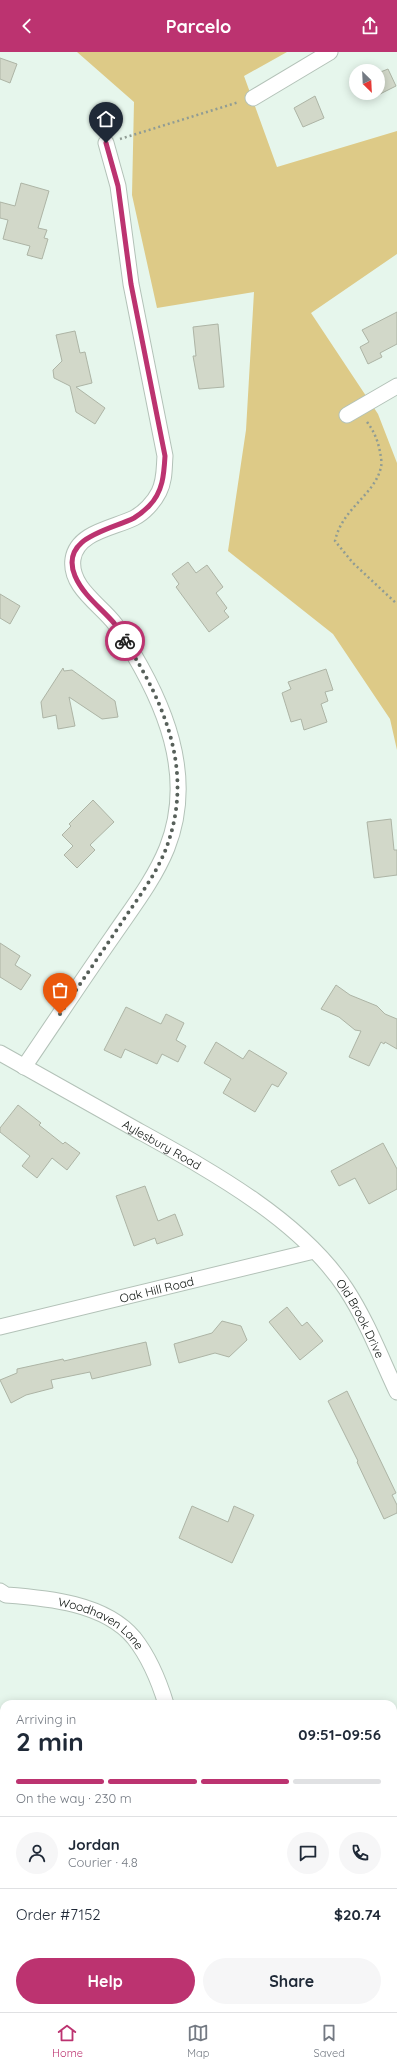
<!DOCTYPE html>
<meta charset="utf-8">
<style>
body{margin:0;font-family:Quicksand,sans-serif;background:#f6f6f7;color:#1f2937;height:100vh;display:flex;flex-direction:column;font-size:15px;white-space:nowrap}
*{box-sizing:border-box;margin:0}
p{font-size:13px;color:#747a83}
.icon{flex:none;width:22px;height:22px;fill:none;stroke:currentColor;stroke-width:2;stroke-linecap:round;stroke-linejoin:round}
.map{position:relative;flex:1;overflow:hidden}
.panel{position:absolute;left:0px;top:1648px;width:397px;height:312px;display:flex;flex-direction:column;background:#fff;border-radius:12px 12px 0 0;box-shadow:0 2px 10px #0003}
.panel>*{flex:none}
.needle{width:26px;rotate:156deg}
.buttons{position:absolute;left:349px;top:12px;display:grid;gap:8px}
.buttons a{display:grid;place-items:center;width:36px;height:36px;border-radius:50%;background:#fff;box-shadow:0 2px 10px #0003;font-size:20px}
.pin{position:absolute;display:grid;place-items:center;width:34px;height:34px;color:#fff;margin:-41px -17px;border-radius:50% 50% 50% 0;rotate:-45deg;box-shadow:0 0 4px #0007}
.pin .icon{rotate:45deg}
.courier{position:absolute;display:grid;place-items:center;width:40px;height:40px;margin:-20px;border:3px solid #bc3370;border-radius:50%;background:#fff;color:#222;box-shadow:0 1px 5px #0007}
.head em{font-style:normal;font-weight:800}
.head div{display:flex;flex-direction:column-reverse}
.head{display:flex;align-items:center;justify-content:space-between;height:68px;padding:0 16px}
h1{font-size:26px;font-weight:800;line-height:30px}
.bar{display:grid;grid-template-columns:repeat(4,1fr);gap:6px 4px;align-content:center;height:48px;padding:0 16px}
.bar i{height:5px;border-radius:3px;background:#e0e1e3}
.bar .on{background:#bc3370}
.bar p{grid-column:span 4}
.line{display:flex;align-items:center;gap:10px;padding:0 16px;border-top:1px solid #e0e1e3}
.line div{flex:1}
.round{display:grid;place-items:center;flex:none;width:42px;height:42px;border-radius:21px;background:#f6f6f7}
.action{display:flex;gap:8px;margin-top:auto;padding:8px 16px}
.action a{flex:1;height:46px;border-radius:24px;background:#bc3370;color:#fff;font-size:16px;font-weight:800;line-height:46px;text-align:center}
.action a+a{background:#f6f6f7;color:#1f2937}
header{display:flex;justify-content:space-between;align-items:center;height:52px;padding:0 16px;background:#bc3370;color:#fff;font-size:18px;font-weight:800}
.menu{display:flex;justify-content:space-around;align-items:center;height:56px;border-top:1px solid #e0e1e3;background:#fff;font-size:11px;color:#747a83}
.menu a{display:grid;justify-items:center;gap:2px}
.menu .on{color:#bc3370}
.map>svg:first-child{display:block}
.green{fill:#ddca87}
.building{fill:#d2d8c9;stroke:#adb4a5}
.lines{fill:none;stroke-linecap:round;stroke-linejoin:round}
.street-casing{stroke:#b3c2b8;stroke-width:17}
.path{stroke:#909c94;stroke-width:2.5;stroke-dasharray:2 3;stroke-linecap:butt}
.street{stroke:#fff;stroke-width:15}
.done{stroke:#57605a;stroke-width:4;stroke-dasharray:0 7.2}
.route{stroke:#bc3370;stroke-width:5}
.labels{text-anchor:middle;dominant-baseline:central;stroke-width:3;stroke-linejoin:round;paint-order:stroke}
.street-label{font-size:12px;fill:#0a100c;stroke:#fff}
</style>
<header><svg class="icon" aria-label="back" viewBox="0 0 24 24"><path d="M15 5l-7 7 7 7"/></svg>Parcelo<svg class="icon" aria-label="share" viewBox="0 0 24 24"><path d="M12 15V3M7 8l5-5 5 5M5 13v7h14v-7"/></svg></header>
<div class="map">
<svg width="397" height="1960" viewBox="0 0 397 1960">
<rect width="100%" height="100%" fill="#e6f6ec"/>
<polygon class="green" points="77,0 287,0 244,24 277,115 397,79 397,202 311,261 378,362 397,411 397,698 390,667 333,582 228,499 246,378 254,240 157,256 132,143 134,50"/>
<g class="building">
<polygon points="0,6 17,12 10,31 0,27"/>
<polygon points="388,17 396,34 372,46 369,41 378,41 378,21"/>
<polygon points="315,44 324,66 303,75 294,56"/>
<polygon points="21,131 49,139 38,176 47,178 44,186 48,187 42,207 27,203 30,194 3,187 8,168 0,166 0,150 15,154"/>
<polygon points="397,260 397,292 380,301 382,305 368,312 360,295 369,290 362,278"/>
<polygon points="218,272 224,335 199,337 193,304 196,304 193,275"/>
<polygon points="75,279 80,301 85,300 92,331 76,335 105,356 95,372 76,360 70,334 54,326 53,318 62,309 56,283"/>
<polygon points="188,510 196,521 207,513 223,535 216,541 227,556 224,559 229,565 209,580 176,535 179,532 172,522"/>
<polygon points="0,542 20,554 10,572 0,566"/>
<polygon points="63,616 64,619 72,618 115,649 118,665 102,667 69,645 75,674 58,677 56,663 43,666 41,650"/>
<polygon points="326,617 333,638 325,640 328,649 321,652 327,670 304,678 301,667 291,670 282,641 291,637 288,630"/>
<polygon points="93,748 114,770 90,793 95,798 77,816 64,803 73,794 62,783 71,774 69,772"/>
<polygon points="391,767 394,798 397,798 397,823 374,826 367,770"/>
<polygon points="0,891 20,904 15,913 31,923 21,938 0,925"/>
<polygon points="336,933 350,943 377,954 385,962 397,967 397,997 385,990 384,992 381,990 369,1014 349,1005 361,979 355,978 339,965 321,957"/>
<polygon points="126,955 161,972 166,962 184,971 176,988 186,994 178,1010 162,1002 157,1012 125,997 121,1006 104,998"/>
<polygon points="216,990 243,1007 249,998 287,1021 278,1035 272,1032 255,1060 223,1041 231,1027 204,1011"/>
<polygon points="18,1053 41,1071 39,1073 63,1092 65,1090 80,1101 67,1118 52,1106 37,1126 22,1114 30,1104 0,1080 0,1076"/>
<polygon points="383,1091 397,1117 397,1137 369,1152 355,1126 339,1134 331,1119"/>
<polygon points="145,1134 158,1169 175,1162 183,1183 157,1192 155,1186 134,1194 116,1144"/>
<polygon points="287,1255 302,1274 307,1270 323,1289 300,1308 269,1270"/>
<polygon points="222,1269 241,1274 247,1288 229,1305 215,1301 179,1311 174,1292 212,1281"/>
<polygon points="146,1290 151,1313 92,1327 90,1320 51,1328 53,1336 26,1343 11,1351 0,1328 17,1321 17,1317 63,1307 64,1309"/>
<polygon points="347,1339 396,1441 392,1443 397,1453 397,1461 384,1467 357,1410 358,1409 328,1349"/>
<polygon points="192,1454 228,1470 234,1454 254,1463 232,1511 179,1486"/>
</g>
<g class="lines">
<defs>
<g id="street">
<polyline points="253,46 330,0"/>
<polyline points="347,363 397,334"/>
<path id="s1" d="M0 1001C46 1027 91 1052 137 1078 209 1118 300 1167 346 1237 367 1269 381 1306 397 1340"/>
<path d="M24 1015C54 971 83 927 113 884 132 856 154 828 167 796 196 723 164 650 125 588 122 583 119 577 115 572 101 553 69 535 73 507 77 480 114 476 134 466 144 461 154 450 159 440 165 428 164 416 165 404L131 232 118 134 106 91"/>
<path id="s2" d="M0 1275 314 1199"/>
<path id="s3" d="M0 1539 6 1543C47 1546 105 1551 134 1586 149 1605 159 1629 166 1652"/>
<polyline points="376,1956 380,1960"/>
</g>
</defs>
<use href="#street" class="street-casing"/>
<g class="path">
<polyline points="120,87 239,50"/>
<path d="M367 370C374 379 378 389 380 400 381 405 382 411 381 415 375 443 342 456 335 489L353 511 397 552"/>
</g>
<use href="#street" class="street"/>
</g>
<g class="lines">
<path class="done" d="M60 962C82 929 104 897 126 864 141 842 158 819 167 794 194 719 165 652 125 589"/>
<path class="route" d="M106 91 118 134 131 232 165 404C164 422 163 440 149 454 145 458 139 463 134 466 111 478 59 485 75 524 83 543 101 556 114 571 118 576 122 583 125 589"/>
</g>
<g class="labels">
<g class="street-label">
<text stroke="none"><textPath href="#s1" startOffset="186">Aylesbury Road</textPath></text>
<text stroke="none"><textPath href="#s2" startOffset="161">Oak Hill Road</textPath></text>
<text stroke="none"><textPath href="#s1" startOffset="455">Old Brook Drive</textPath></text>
<text stroke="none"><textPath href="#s3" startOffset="109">Woodhaven Lane</textPath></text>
</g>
</g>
</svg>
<div class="buttons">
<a><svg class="needle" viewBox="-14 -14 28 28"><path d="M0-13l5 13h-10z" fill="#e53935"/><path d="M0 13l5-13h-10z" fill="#747a83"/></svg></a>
</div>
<div class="pin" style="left:60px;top:962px;background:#ea580c"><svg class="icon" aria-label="bag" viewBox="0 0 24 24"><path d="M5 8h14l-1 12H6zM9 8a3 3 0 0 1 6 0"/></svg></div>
<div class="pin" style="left:106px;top:91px;background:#1f2937"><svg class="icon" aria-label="home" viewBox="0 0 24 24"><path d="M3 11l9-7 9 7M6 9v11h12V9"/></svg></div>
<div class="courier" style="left:125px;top:589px"><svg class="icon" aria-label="bike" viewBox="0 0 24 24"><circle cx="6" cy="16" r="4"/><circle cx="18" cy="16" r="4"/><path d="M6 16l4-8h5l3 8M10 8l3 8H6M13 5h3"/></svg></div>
<section class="panel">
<div class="head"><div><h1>2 min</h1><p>Arriving in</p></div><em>09:51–09:56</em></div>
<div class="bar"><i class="on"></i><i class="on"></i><i class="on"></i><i></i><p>On the way · 230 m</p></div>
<div class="line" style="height:72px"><a class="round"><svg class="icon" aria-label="person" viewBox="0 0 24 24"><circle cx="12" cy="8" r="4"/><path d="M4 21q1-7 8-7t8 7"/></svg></a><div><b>Jordan</b><p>Courier · 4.8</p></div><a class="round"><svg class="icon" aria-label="chat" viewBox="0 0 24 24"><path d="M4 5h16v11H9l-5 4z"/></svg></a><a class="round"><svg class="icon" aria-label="phone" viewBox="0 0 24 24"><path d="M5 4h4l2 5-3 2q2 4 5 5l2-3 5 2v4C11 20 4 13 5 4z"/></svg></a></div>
<div class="line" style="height:52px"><div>Order #7152</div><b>$20.74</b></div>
<div class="action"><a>Help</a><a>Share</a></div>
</section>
</div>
<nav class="menu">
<a class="on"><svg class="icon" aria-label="home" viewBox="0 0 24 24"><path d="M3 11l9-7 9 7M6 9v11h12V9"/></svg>Home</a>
<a><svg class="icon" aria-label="map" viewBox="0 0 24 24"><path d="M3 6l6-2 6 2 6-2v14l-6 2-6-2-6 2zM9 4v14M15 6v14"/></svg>Map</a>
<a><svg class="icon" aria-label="saved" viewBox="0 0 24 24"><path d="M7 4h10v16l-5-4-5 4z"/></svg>Saved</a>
</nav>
